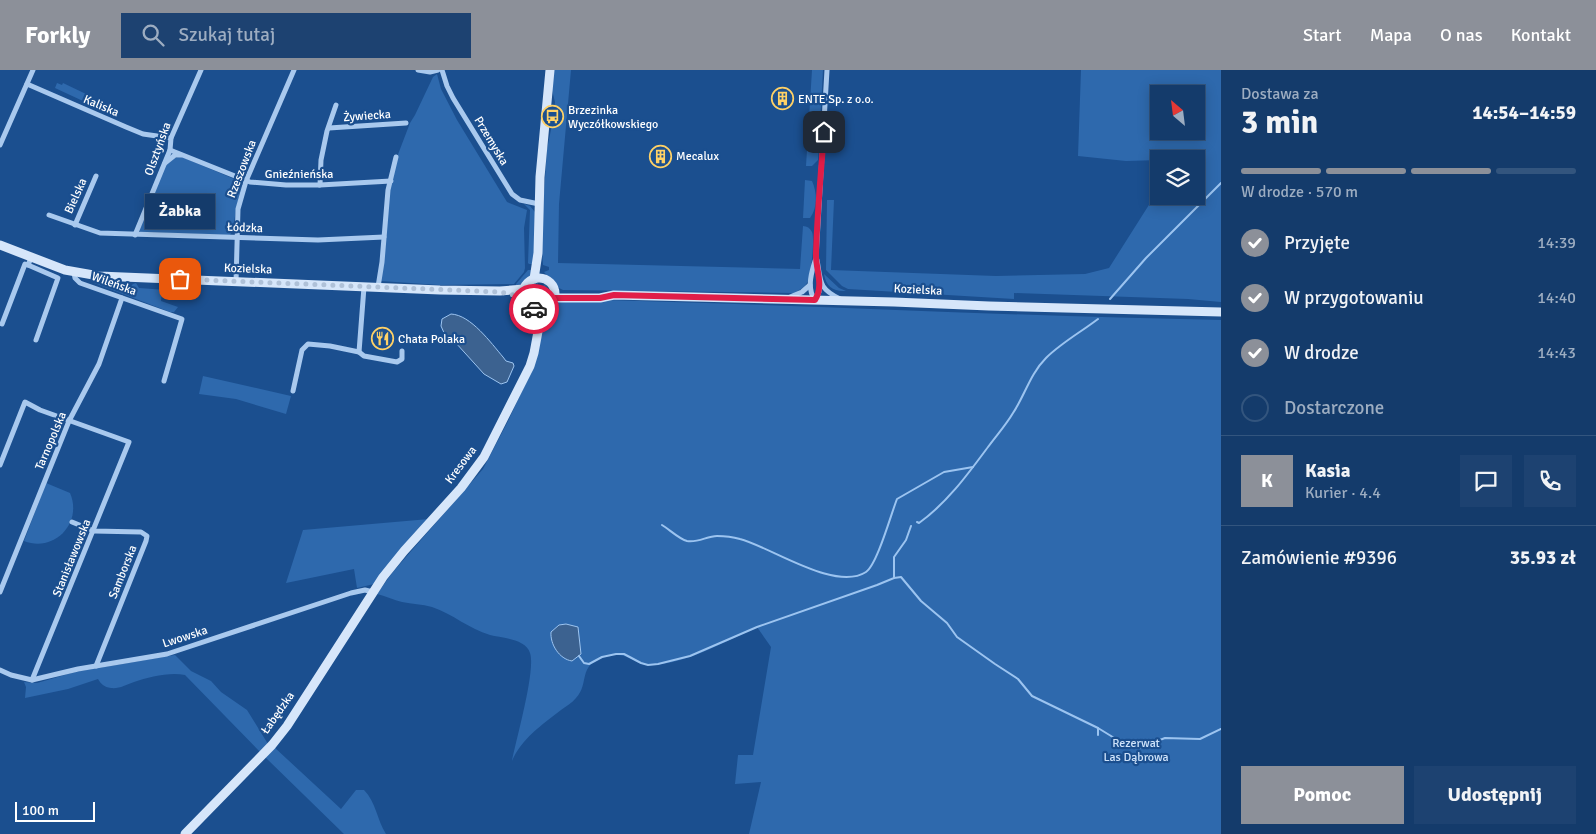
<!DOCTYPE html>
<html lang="pl">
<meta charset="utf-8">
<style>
body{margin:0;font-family:Signika,sans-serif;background:#1d4271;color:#f1f3f6;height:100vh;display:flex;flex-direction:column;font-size:19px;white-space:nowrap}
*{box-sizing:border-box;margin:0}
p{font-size:16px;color:#9dadc1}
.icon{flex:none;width:28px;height:28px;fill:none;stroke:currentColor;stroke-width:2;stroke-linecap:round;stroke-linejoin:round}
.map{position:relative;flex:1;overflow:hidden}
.details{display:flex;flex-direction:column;background:#143b6b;width:375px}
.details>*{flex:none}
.needle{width:32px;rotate:332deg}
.fabs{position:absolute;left:1150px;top:15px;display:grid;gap:10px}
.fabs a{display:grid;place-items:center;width:55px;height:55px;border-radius:0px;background:#143b6b;box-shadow:0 2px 12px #0003,0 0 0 1px #33557e;font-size:25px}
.scale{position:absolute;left:15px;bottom:12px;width:80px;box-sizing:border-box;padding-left:5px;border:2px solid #fff;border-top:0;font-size:14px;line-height:18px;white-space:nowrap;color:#fff;-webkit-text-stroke:4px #1b4f8f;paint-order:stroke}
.pin{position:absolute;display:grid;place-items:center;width:42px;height:42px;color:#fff;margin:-21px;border-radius:10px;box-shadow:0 2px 8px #0006}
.courier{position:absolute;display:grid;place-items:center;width:50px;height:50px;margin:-25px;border:4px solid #e11d48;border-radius:50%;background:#fff;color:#222;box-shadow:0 1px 6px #0007}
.bubble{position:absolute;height:35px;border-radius:0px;background:#143b6b;box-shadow:0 2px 12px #0003,0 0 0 1px #33557e;font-size:16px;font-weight:800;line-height:35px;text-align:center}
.overview em{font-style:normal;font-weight:800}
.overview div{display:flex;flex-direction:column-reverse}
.overview{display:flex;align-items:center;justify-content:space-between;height:85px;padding:0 20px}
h1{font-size:32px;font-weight:800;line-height:38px}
.bar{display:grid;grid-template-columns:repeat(4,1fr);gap:8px 5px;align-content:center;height:60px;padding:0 20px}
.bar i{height:6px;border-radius:4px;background:#33557e}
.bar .active{background:#8c9099}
.bar p{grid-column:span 4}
.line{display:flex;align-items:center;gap:12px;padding:0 20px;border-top:1px solid #33557e}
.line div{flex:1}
.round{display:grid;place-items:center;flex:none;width:52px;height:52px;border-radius:0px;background:#1d4271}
ol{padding:0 20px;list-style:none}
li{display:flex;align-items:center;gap:15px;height:55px}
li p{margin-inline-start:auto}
li .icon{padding:5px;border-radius:50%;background:#8c9099;color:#fff;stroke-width:4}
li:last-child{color:#9dadc1}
li i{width:28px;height:28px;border:2px solid #33557e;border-radius:50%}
.primary-button{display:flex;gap:10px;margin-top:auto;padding:10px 20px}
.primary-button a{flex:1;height:58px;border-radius:0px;background:#8c9099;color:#fff;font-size:20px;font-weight:800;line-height:58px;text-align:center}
.primary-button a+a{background:#1d4271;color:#f1f3f6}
header{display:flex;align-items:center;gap:30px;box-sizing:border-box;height:70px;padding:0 25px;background:#8c9099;color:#fff}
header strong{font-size:24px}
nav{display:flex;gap:28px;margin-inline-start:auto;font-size:18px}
.search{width:350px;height:45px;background:#1d4271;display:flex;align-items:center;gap:12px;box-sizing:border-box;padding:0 18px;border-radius:0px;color:#9dadc1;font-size:19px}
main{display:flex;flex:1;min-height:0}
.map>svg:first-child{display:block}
.green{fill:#2e69ad;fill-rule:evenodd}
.water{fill:#3c6290;stroke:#9cc4f0}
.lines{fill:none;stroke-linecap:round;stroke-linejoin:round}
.stream{stroke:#9cc4f0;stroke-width:2}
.street{stroke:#a9c9ee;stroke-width:5}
.secondary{stroke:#d6e6fa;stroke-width:9}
.done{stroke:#afc1d8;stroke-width:5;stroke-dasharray:0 9}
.route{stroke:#e11d48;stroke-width:6}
.labels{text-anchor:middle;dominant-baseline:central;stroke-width:4.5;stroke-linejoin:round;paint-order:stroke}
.poi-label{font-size:12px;fill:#fff;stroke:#1b4f8f;text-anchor:start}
.street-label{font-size:12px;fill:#fff;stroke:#1b4f8f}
.park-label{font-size:12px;fill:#cfe3fa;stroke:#1b4f8f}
</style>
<header>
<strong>Forkly</strong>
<div class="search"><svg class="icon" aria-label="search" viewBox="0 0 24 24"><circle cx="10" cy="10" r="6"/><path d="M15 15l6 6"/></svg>Szukaj tutaj</div>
<nav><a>Start</a><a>Mapa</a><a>O nas</a><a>Kontakt</a></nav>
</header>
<main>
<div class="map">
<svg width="1221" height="764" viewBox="0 0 1221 764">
<rect width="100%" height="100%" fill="#1b4f8f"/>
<g class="green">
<path d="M554 0H571L559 134 558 193 800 199 803 156C807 156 810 158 812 162 815 169 811 206 807 213 804 218 799 220 794 223L563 220 557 217 544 202 549 200V197L543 195 541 167 547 79 553 50 555 32 552 20Z"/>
<polygon points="812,0 823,0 818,90 812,96 806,96"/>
<path d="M1081 0H1221V232L1188 229 1014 223V229L848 219 842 216 826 200 827 130H834L831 200 996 206 1085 204 1109 198 1159 119V126H1196V89L1126 91 1078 86ZM1159 24H1196V61H1159Z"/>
<polygon points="437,4 441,19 457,50 507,132 527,140 524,158 525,198 524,202 514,214 439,215 381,211 389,122 397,87 410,53 415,45 433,7"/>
<polygon points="57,13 62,15 63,13 86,24 83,31 55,18"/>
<polygon points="182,87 239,111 242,114 236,139 233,160 230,165 140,162 139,160 165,96 175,88"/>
<path d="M805 110 812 111C817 122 818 137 810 148H803Z"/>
<polygon points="524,134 530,136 535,142 534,194 529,194 528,193 530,140"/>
<path d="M528 200H533C530 209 524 214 516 217V214Z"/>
<path d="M824 204 839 218 846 221C834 222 826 217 824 204Z"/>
<polygon points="97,210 107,214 130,217 133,214 136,213 139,218 166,220 167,214 178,215 178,223 162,222 161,231 178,237 174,242 170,242 94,213"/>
<polygon points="538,213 533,235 529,231 527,221 533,214"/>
<path d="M544 214C554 222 551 234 538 236Z"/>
<path d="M564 229C783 234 1004 246 1221 250V764H749L761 712 735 714 738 685H753L771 577 757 557C724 572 687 594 650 595 632 595 627 579 604 587 577 596 590 613 576 628 572 633 566 636 561 640 542 655 522 668 512 691 516 670 536 600 530 583 526 569 502 568 490 565 469 559 453 544 432 537 422 534 412 534 402 532 394 530 385 526 377 524L392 503 483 399 507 353 531 302 544 243 557 232Z"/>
<polygon points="203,306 291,326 286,344 236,329 199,324"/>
<path d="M46 413 70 423C83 453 54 483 24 471Z"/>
<polygon points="429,449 374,514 357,518 354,499 286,513 303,460"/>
<path d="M175 585 191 601 211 611 221 622 247 640 268 674 261 683 185 605C169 602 149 607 134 612 126 615 119 619 111 618 104 617 101 614 98 609L68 619 25 628 26 617 24 612 37 613 75 602Z"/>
<path d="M274 677 341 739 356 720H364C376 732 377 750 386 764H344L265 687Z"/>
</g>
<g class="water">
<path d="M451 244C471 245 491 273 503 287L506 291 513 293 514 296 507 312 501 314 484 304 455 272 445 265 441 256 442 249Z"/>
<path d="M566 554 578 557 581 584 572 591C559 589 550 574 551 562L559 555Z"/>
</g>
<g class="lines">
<g class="stream">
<polyline points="1110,229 1146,188 1221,113"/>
<path d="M917 452 919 453C947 433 968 404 988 377 996 366 1006 355 1013 343 1025 325 1030 304 1046 288 1061 273 1081 262 1098 249"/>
<path d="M662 455C669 459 679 469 687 471 698 473 707 466 717 466 724 466 733 467 740 469 771 477 835 522 866 502 877 495 891 444 897 429L944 402 973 397"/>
<polyline points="894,508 901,507 921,531 947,553 957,567 995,594 1018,609 1032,626 1098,658 1129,677 1139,678 1165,668 1200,669 1221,659"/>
<polyline points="579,586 584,593 589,594 602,587 616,584 624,584 641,593 648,595 658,594 690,586 757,557 877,515 894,508 894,487 906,470 911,456"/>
<polyline points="1098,658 1098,665"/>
</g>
<g class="street">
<polyline points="418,0 430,2 438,0"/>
<polyline points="442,0 447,16 453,28 512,124 520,130 539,134"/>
<polyline points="27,14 126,57 143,64 171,68"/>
<polyline points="329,58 406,53"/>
<polyline points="0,75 33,0"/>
<polyline points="170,80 250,112 286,115 320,115 391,111"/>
<polyline points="165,93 175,85 181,85"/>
<polyline points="320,115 321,90 327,61 336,35"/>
<polyline points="49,145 100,163 318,170 384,167"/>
<polyline points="75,155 96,106"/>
<polyline points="135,165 170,80 171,68 201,0"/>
<polyline points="31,188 28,195 58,208 36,270"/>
<path d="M817 190C821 212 818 218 840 229"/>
<polyline points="74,203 75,208 80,213 182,249 164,311"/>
<polyline points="236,212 238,139 246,111 294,0"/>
<polyline points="378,217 382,192 388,120 396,87"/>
<polyline points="790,227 802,222 810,215"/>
<path d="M815 230C806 218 812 200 816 188L827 0"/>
<polyline points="815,230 819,222 820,212"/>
<polyline points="2,254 25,194 28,195"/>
<polyline points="359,282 364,217"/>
<polyline points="293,321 302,280 308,274 330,276 359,282 364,286 397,292 402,289 402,281"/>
<polyline points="0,395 25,332 40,340 129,372 32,610"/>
<polyline points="72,452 94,461 141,462 147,466 146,471 96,596"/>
<polyline points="0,522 69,351 99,294 122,228"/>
<polyline points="0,600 11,605 32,610 78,599 167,584 351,523 365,520 373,522"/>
</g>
<g class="secondary">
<polyline points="0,175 65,200 99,206 440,220 500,221 524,219"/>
<circle cx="539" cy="224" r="16"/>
<polyline points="534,209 538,183 540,107 550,0"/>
<polyline points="554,228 600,228 614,225 894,232 989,236 1221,242"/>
<polyline points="185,764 272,675 287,656 383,507 404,481 461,418 484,387 530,296 534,283 542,240"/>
</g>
</g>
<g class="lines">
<polyline class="done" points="180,209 500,222 523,227 526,234 534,239"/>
<path class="route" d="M534 239C544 241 550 237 554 228H600L614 225 815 230C824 215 816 201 816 185 817 144 821 103 824 62"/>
</g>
<defs>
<symbol id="building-ring" viewBox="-11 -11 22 22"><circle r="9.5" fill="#1b4f8f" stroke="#ffd166" stroke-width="1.5"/><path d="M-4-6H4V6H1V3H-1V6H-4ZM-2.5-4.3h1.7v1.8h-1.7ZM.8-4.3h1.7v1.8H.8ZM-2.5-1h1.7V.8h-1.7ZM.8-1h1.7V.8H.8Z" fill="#ffd166"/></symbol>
<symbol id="bus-ring" viewBox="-11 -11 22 22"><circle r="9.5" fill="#1b4f8f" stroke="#ffd166" stroke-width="1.5"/><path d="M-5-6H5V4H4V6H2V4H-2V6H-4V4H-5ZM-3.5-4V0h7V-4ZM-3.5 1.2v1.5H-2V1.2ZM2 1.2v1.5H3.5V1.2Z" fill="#ffd166"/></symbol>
<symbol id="restaurant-ring" viewBox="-11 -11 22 22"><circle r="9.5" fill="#1b4f8f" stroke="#ffd166" stroke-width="1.5"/><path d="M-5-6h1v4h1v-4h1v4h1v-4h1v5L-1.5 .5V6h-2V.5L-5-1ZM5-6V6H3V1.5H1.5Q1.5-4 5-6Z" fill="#ffd166"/></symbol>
</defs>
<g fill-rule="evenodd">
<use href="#building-ring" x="770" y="16" width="25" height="25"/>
<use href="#bus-ring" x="540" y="34" width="25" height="25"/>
<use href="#building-ring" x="648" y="74" width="25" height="25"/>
<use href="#restaurant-ring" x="370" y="256" width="25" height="25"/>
</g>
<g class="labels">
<g class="poi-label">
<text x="798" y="29">ENTE Sp. z o.o.</text>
<text x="568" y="40">Brzezinka<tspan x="568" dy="14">Wyczółkowskiego</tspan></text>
<text x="676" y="86">Mecalux</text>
<text x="398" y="269">Chata Polaka</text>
</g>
<g class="street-label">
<text transform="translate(101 36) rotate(23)">Kaliska</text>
<text transform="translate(367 46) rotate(-4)">Żywiecka</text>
<text transform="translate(491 71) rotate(59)">Przemyska</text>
<text transform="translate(158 79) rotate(-70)">Olsztyńska</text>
<text transform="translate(242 99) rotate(-69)">Rzeszowska</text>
<text x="299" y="104">Gnieźnieńska</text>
<text transform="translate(76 126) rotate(-66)">Bielska</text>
<text transform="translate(245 158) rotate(2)">Łódzka</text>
<text transform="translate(248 199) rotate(2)">Kozielska</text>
<text transform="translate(114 214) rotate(20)">Wileńska</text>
<text transform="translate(918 220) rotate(3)">Kozielska</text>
<text transform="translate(51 371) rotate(-67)">Tarnopolska</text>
<text transform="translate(461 395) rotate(-53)">Kresowa</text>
<text transform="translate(72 488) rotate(-68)">Stanisławowska</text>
<text transform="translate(123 502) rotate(-68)">Samborska</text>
<text transform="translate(185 567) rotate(-18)">Lwowska</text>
<text transform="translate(278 643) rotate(-55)">Łabędzka</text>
</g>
<g class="park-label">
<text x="1136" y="673">Rezerwat<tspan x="1136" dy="14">Las Dąbrowa</tspan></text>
</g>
</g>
</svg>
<div class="fabs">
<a><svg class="needle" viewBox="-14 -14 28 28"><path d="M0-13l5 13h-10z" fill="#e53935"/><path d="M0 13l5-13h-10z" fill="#9dadc1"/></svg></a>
<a><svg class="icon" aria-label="layers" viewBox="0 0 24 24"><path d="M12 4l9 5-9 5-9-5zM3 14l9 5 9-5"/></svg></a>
</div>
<div class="scale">100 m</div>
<div class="pin" style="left:180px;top:209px;background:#ea580c"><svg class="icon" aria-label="bag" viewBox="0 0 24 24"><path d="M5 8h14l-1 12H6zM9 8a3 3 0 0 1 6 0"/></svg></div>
<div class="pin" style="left:824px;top:62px;background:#1f2937"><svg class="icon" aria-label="home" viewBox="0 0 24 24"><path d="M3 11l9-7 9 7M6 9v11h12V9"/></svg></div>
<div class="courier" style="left:534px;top:239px"><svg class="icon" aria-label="car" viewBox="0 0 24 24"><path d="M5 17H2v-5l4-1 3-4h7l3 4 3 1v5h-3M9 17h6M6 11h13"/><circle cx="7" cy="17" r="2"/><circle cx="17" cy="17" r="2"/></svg></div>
<div class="bubble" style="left:145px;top:124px;width:70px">Żabka</div>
</div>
<section class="details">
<div class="overview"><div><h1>3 min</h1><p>Dostawa za</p></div><em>14:54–14:59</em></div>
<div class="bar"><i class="active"></i><i class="active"></i><i class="active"></i><i></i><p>W drodze · 570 m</p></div>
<ol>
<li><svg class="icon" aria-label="check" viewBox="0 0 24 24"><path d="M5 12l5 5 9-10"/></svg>Przyjęte<p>14:39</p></li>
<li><svg class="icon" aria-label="check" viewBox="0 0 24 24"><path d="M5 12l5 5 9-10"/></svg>W przygotowaniu<p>14:40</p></li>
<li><svg class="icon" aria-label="check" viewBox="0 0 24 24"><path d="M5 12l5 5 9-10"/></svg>W drodze<p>14:43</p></li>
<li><i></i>Dostarczone</li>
</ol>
<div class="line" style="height:90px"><b class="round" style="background:#8c9099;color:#fff">K</b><div><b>Kasia</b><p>Kurier · 4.4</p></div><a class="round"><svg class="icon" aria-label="chat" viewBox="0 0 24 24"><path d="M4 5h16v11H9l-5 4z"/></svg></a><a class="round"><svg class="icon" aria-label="phone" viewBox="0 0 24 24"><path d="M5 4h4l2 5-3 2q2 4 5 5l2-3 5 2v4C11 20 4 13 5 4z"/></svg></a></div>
<div class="line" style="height:65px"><div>Zamówienie #9396</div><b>35.93 zł</b></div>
<div class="primary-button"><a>Pomoc</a><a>Udostępnij</a></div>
</section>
</main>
